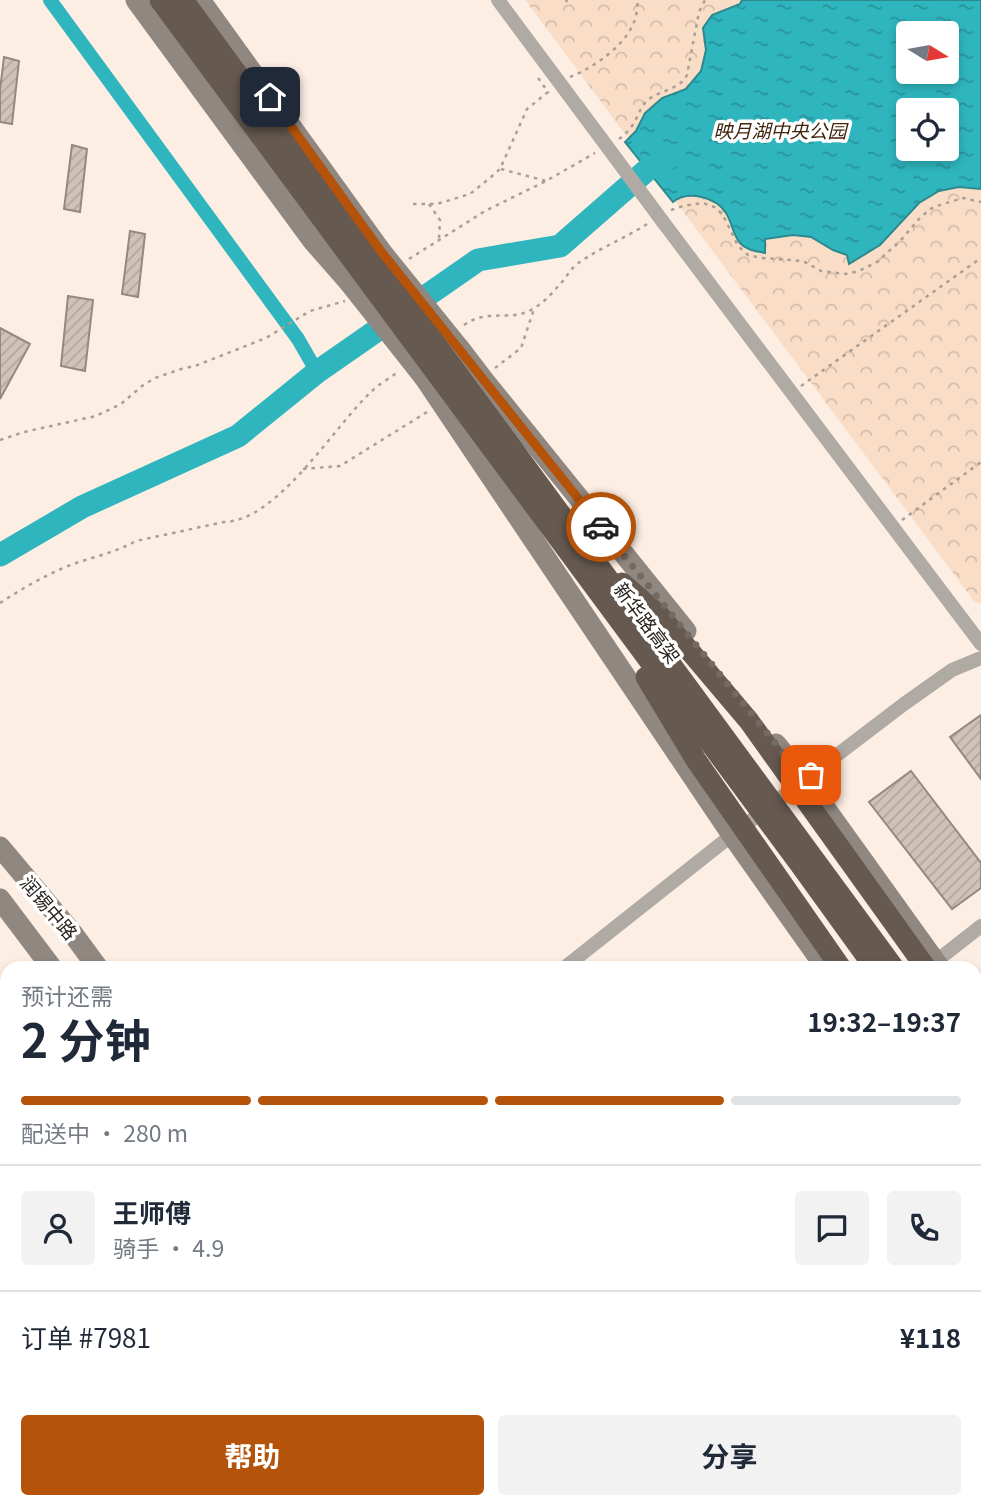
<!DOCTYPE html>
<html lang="zh">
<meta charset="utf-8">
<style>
body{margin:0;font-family:Georgia,"Noto Sans SC",serif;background:#f2f2f3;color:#1f2937;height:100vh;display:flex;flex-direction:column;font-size:26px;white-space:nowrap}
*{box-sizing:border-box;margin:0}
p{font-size:23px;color:#747a83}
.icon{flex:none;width:38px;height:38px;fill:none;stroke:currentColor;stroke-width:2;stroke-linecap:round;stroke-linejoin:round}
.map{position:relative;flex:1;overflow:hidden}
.panel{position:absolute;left:0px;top:961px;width:982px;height:548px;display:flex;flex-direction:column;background:#fff;border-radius:21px 21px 0 0;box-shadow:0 4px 10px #0003}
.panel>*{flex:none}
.needle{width:46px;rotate:101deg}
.buttons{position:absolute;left:896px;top:21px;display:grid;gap:14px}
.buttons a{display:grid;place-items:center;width:63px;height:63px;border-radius:7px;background:#fff;box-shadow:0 4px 10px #0003;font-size:35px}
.pin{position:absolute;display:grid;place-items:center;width:60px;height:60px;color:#fff;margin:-30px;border-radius:14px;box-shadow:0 4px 10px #0006}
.courier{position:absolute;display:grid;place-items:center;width:70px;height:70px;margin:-35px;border:5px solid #b45309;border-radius:50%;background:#fff;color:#222;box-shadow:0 2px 9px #0007}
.headline em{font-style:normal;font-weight:700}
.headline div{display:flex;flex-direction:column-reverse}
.headline{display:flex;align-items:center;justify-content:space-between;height:119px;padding:0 21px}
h1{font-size:46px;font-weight:700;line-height:52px}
.bar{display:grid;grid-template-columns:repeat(4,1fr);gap:10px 7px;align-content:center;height:84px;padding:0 21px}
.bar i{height:9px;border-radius:5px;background:#e0e1e3}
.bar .current{background:#b45309}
.bar p{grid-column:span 4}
.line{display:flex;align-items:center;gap:18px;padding:0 21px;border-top:2px solid #e0e1e3}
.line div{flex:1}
.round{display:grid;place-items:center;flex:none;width:74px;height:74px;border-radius:7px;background:#f2f2f3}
.cta{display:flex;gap:14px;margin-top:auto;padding:14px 21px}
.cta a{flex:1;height:80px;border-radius:7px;background:#b45309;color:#fff;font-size:28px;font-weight:700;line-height:80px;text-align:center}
.cta a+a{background:#f2f2f3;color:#1f2937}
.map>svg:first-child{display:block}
.forest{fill:url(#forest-crowns);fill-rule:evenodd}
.water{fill:url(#water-ripples);stroke:#2d898e;stroke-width:2;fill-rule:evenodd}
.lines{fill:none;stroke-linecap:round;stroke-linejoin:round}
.canal{stroke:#2fb5be;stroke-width:14}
.river{stroke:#2fb5be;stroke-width:23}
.building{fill:url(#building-hatch);stroke:#95887f;stroke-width:2}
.path{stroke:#aa9f97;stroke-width:2.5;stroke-dasharray:3.5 5;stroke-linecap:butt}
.street{stroke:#b0aaa5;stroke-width:14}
.secondary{stroke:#8f8780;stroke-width:21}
.primary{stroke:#796e66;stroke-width:21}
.highway{stroke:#655950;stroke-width:21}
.street-bridge{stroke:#b0aaa5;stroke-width:14}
.secondary-bridge{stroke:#8f8780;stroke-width:21}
.highway-bridge{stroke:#655950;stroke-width:21}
.done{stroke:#736a64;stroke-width:7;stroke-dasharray:0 12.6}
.route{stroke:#b45309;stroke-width:9}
.labels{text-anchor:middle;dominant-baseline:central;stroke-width:7;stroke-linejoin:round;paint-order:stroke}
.park-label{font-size:19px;font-style:italic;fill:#40240b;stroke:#fff}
.street-label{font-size:19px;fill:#28231f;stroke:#fff}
</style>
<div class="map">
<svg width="981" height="1507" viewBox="0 0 981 1507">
<defs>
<pattern id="forest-crowns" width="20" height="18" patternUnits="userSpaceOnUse" patternTransform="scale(1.75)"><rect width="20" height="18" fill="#faddc6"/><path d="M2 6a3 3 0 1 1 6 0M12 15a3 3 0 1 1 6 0" fill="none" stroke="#d6bdaa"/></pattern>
<pattern id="water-ripples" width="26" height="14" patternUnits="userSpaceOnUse" patternTransform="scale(1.75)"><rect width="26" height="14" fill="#2fb5be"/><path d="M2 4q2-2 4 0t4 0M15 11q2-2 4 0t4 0" fill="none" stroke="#28939a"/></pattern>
<pattern id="building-hatch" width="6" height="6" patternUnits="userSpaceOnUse" patternTransform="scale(1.75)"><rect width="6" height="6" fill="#d0c2b8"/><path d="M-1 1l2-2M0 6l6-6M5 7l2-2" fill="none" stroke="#b3a69e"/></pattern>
</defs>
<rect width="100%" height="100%" fill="#fdeee4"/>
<path class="forest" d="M525 0H981V604L974 601ZM908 33H947V72H908ZM908 110H947V149H908Z"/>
<path class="water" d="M742 0H981V189L959 187 939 191 919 203 880 245 849 264 847 255 833 250 811 237 793 235 765 239V253C756 251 746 250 740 243 733 235 732 222 726 213 716 197 688 190 673 202L625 142 636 131 645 113 662 98 686 89 701 71 706 50 703 28 712 15 740 4ZM908 33H947V72H908ZM908 110H947V149H908Z"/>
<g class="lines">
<polyline class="canal" points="50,0 298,339 317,372"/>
<polyline class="river" points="0,555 82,507 238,436 317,372 478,260 560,246 647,170 673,155"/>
</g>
<g class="building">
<polygon points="4,57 19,61 12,124 0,122 0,90"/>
<polygon points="72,145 87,149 80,212 64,209"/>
<polygon points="130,231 145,234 138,297 122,294"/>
<polygon points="68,296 93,300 85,371 61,366"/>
<polygon points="0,328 30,344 0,399"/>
<polygon points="981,715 981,779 950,737"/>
<polygon points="911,771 981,863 981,888 952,909 869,802"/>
</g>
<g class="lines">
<g class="path">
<polyline points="566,2 567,0"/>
<path d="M570 77C593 68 625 46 634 22 637 16 637 7 638 0"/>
<path d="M619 139C625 135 630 129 634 123 639 114 641 105 649 99 662 90 680 89 687 75L699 12 705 0"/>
<polyline points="501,169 546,181"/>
<polyline points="413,204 437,204 470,194 491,177 500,169 527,109 548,92 536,75"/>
<polyline points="429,204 440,220 439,239"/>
<polyline points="671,210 683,206 703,203 717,208 725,219 738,246 748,255 762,258 803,261 821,271 846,274 859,271 877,262 901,240 919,219 930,209 943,204 963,198 981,202"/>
<polyline points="409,259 485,211 546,181 595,153"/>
<path d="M464 325C488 308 509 322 531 310 541 305 552 294 559 285 566 279 569 270 577 264 599 248 624 239 647 224"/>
<polyline points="495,368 521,348 534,309"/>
<polyline points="801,386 981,258"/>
<polyline points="0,440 24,432 96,416 121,404 142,386 155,378 181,369 195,366 266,338 310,311 345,301"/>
<polyline points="303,469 340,466 427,412"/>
<polyline points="902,520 981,462"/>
<path d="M0 603C23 588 47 574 73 564 94 557 116 552 136 541L224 522C278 521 334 426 372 391 379 384 390 378 398 372"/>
</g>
<g class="street">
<polyline points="498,0 600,137"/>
<polyline points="663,222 981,644"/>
<polyline points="935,962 981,926"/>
<polyline points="564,968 732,835 904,704 952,670 981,658"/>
</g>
<g class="secondary">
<polyline points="136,0 313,241 349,282"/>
<polyline points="200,0 380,250"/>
<polyline points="459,348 482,378 686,631"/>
<polyline points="424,377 732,835 826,968"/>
<polyline points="776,744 805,780 940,968"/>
<polyline points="0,847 73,934 98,968"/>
<polyline points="0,899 52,968"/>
<polyline points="975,1012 981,1020"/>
<polyline points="975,1177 981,1185"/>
<polyline points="0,1369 7,1365"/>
<polyline points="456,1502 461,1507"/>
<polyline points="492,1502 496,1507"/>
</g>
<g class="primary">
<polyline points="975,1439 981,1435"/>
<polyline points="975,1485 981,1480"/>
<polyline points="885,1507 892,1502"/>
<polyline points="945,1507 952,1502"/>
</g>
<g class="highway">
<polyline points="975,1036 981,1045"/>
<polyline points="975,1077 981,1086"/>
<polyline points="975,1106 981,1115"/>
<polyline points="975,1155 981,1163"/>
</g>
<polyline class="street-bridge" points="600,137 663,222"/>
<g class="secondary-bridge">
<polyline points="380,250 459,348"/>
<polyline points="349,282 424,377"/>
</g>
<g class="highway-bridge">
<polyline points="160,0 799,863 875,968"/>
<polyline points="183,0 894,968"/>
<polyline points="622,583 661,617 749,721 926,968"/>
<polyline points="646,677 696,760 841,968"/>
</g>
</g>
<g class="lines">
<polyline class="done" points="601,527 805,780 811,775"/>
<polyline class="route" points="270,97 380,250 601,527"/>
</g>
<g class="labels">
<g class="park-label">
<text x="780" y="129">映月湖中央公园</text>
</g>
<g class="street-label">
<text transform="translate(648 622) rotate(53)">新华路高架</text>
<text transform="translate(50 907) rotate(50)">润锡中路</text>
</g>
</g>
</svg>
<div class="buttons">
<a><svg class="needle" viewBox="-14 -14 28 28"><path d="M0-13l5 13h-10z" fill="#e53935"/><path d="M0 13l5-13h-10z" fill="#747a83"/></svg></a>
<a><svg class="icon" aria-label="locate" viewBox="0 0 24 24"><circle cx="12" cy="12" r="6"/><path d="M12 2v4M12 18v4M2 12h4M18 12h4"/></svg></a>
</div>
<div class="pin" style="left:811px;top:775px;background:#ea580c"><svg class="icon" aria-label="bag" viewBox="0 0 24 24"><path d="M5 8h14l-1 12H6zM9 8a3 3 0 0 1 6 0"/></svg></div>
<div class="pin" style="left:270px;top:97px;background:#1f2937"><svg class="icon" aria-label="home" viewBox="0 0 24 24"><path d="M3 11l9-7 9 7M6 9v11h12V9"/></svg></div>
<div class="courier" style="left:601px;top:527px"><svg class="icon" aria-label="car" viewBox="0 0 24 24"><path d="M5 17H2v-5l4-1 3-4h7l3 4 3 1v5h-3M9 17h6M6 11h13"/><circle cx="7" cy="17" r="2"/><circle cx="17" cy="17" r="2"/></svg></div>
<section class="panel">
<div class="headline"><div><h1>2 分钟</h1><p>预计还需</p></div><em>19:32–19:37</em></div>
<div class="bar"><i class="current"></i><i class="current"></i><i class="current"></i><i></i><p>配送中 · 280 m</p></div>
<div class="line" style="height:126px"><a class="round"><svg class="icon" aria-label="person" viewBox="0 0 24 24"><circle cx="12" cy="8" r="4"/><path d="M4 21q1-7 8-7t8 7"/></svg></a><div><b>王师傅</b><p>骑手 · 4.9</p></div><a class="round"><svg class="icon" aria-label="chat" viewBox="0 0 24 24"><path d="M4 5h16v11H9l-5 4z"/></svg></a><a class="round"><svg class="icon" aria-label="phone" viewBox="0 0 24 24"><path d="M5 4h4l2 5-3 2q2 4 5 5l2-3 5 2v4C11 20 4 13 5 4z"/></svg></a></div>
<div class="line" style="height:91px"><div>订单 #7981</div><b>¥118</b></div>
<div class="cta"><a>帮助</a><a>分享</a></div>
</section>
</div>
